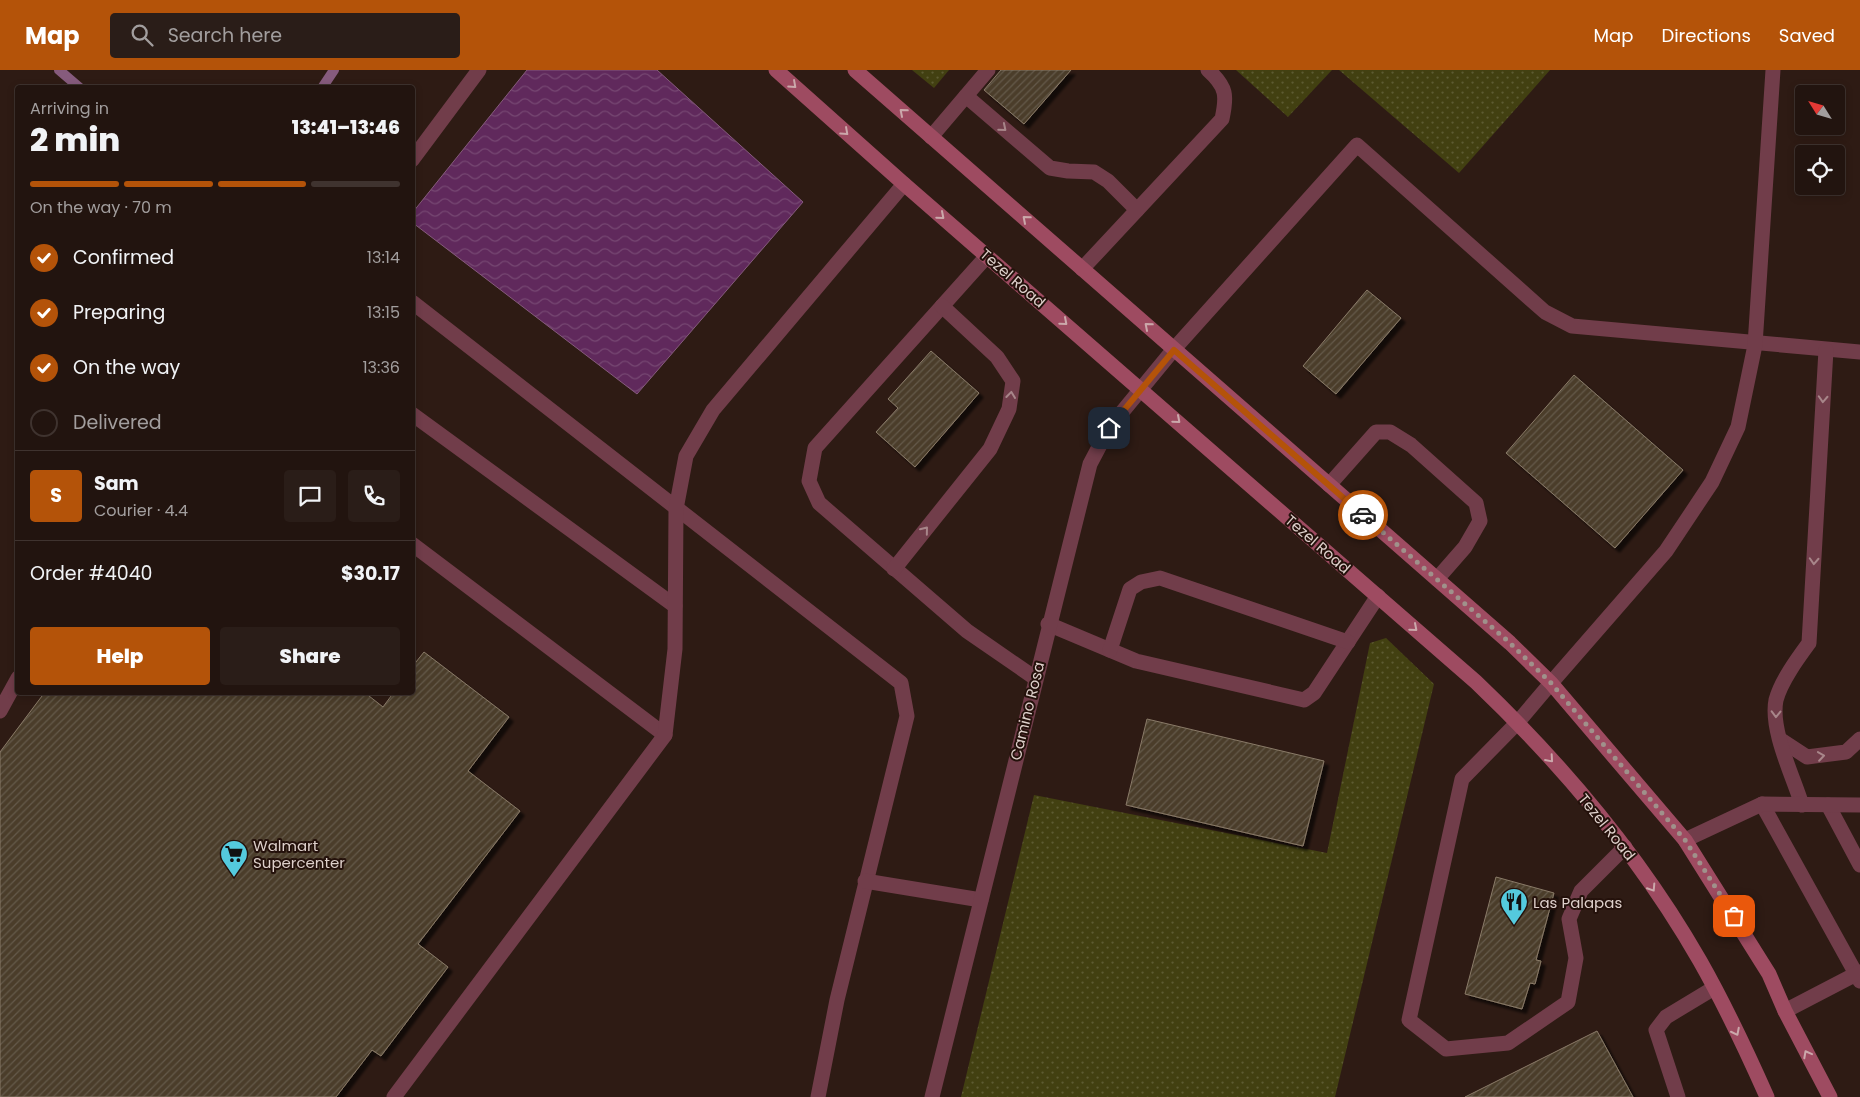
<!DOCTYPE html>
<meta charset="utf-8">
<style>
body{margin:0;font-family:Poppins,sans-serif;background:#2a1d18;color:#f1f3f6;height:100vh;display:flex;flex-direction:column;font-size:19px;white-space:nowrap}
*{box-sizing:border-box;margin:0}
p{font-size:16px;color:#a29e9e}
.icon{flex:none;width:28px;height:28px;fill:none;stroke:currentColor;stroke-width:2;stroke-linecap:round;stroke-linejoin:round}
.map{position:relative;flex:1;overflow:hidden}
.details{position:absolute;left:15px;top:15px;width:400px;height:610px;display:flex;flex-direction:column;background:#22140f;border-radius:5px;box-shadow:0 2px 8px #0003,0 0 0 1px #3f332f}
.details>*{flex:none}
.needle{width:32px;rotate:307deg}
.fabs{position:absolute;left:1795px;top:15px;display:grid;gap:10px}
.fabs a{display:grid;place-items:center;width:50px;height:50px;border-radius:5px;background:#22140f;box-shadow:0 2px 8px #0003,0 0 0 1px #3f332f;font-size:25px}
.pin{position:absolute;display:grid;place-items:center;width:42px;height:42px;color:#fff;margin:-21px;border-radius:10px;box-shadow:0 2px 8px #0006}
.courier{position:absolute;display:grid;place-items:center;width:50px;height:50px;margin:-25px;border:4px solid #b45309;border-radius:50%;background:#fff;color:#222;box-shadow:0 1px 6px #0007}
.overview em{font-style:normal;font-weight:800}
.overview div{display:flex;flex-direction:column-reverse}
.overview{display:flex;align-items:center;justify-content:space-between;height:85px;padding:0 15px}
h1{font-size:32px;font-weight:800;line-height:38px}
.bar{display:grid;grid-template-columns:repeat(4,1fr);gap:8px 5px;align-content:center;height:60px;padding:0 15px}
.bar i{height:6px;border-radius:4px;background:#3f332f}
.bar .current{background:#b45309}
.bar p{grid-column:span 4}
.line{display:flex;align-items:center;gap:12px;padding:0 15px;border-top:1px solid #3f332f}
.line div{flex:1}
.round{display:grid;place-items:center;flex:none;width:52px;height:52px;border-radius:5px;background:#2a1d18}
ol{padding:0 15px;list-style:none}
li{display:flex;align-items:center;gap:15px;height:55px}
li p{margin-inline-start:auto}
li .icon{padding:5px;border-radius:50%;background:#b45309;color:#fff;stroke-width:4}
li:last-child{color:#a29e9e}
li i{width:28px;height:28px;border:2px solid #3f332f;border-radius:50%}
.cta{display:flex;gap:10px;margin-top:auto;padding:10px 15px}
.cta a{flex:1;height:58px;border-radius:5px;background:#b45309;color:#fff;font-size:20px;font-weight:800;line-height:58px;text-align:center}
.cta a+a{background:#2a1d18;color:#f1f3f6}
header{display:flex;align-items:center;gap:30px;box-sizing:border-box;height:70px;padding:0 25px;background:#b45309;color:#fff}
header strong{font-size:24px}
nav{display:flex;gap:28px;margin-inline-start:auto;font-size:18px}
.search{width:350px;height:45px;background:#2a1d18;display:flex;align-items:center;gap:12px;box-sizing:border-box;padding:0 18px;border-radius:5px;color:#a29e9e;font-size:19px}
.map>svg:first-child{display:block}
.grass{fill:url(#grass-dots)}
.water{fill:url(#water-waves);stroke:#865b7d}
.lines{fill:none;stroke-linecap:round;stroke-linejoin:round}
.stream{stroke:#865b7d;stroke-width:10}
.building{fill:url(#building-hatch);stroke:#8a7b68;filter:url(#shadow)}
.service{stroke:#713d4a;stroke-width:15}
.minor{stroke:#713d4a;stroke-width:15}
.secondary{stroke:#9e4b61;stroke-width:15}
.oneway{stroke:#cba8ab}
.oneway2{stroke:#a8868a}
.done{stroke:#a0918b;stroke-width:5;stroke-dasharray:0 9}
.route{stroke:#b45309;stroke-width:6}
.labels{text-anchor:middle;dominant-baseline:central;stroke-width:4;stroke-linejoin:round;paint-order:stroke}
.street-label{font-size:15px;fill:#ded0cb;stroke:#24110b}
.poi-label{font-size:15px;fill:#ded0cb;stroke:#24110b;text-anchor:start}
</style>
<header>
<strong>Map</strong>
<div class="search"><svg class="icon" aria-label="search" viewBox="0 0 24 24"><circle cx="10" cy="10" r="6"/><path d="M15 15l6 6"/></svg>Search here</div>
<nav><a>Map</a><a>Directions</a><a>Saved</a></nav>
</header>
<div class="map">
<svg width="1860" height="1027" viewBox="0 0 1860 1027">
<defs>
<pattern id="grass-dots" width="8" height="8" patternUnits="userSpaceOnUse" patternTransform="scale(1.25)"><rect width="8" height="8" fill="#424011"/><path d="M2 2h.1M6 6h.1" fill="none" stroke="#5d5b32" stroke-width="1.8" stroke-linecap="round"/></pattern>
<pattern id="water-waves" width="16" height="10" patternUnits="userSpaceOnUse" patternTransform="scale(1.25)"><rect width="16" height="10" fill="#60295c"/><path d="M0 5q4-4 8 0t8 0" fill="none" stroke="#764772"/></pattern>
<pattern id="building-hatch" width="6" height="6" patternUnits="userSpaceOnUse" patternTransform="scale(1.25)"><rect width="6" height="6" fill="#4b3e2c"/><path d="M-1 1l2-2M0 6l6-6M5 7l2-2" fill="none" stroke="#645949"/></pattern>
<filter id="shadow"><feDropShadow dx="4.5" dy="4.5" stdDeviation="1" flood-color="#0009"/></filter>
</defs>
<rect width="100%" height="100%" fill="#2e1b14"/>
<g class="grass">
<polygon points="912,0 949,0 934,18"/>
<polygon points="1236,0 1332,0 1288,47"/>
<polygon points="1339,0 1550,0 1459,103"/>
<polygon points="1386,568 1434,614 1335,1027 961,1027 1034,725 1327,783 1370,573"/>
</g>
<polygon class="water" points="527,0 657,0 803,132 637,324 413,153 413,142"/>
<g class="lines">
<g class="stream">
<polyline points="59,0 80,18"/>
<polyline points="322,18 334,0"/>
</g>
</g>
<g class="building">
<polygon points="1001,0 1071,0 1024,54 984,20"/>
<polygon points="1367,220 1401,248 1336,324 1303,296"/>
<polygon points="931,281 979,323 915,397 876,362 898,338 888,329"/>
<polygon points="1574,305 1683,400 1615,478 1506,383"/>
<polygon points="424,582 509,647 468,701 520,741 418,874 448,897 381,986 372,980 336,1027 0,1027 0,682 45,622 364,622 383,637 394,622 412,622 412,597"/>
<polygon points="1147,649 1324,691 1303,776 1126,735"/>
<polygon points="1496,807 1554,823 1536,890 1541,891 1535,914 1530,913 1522,939 1465,924"/>
<polygon points="1597,961 1633,1027 1465,1027"/>
</g>
<g class="lines">
<g class="service">
<polyline points="966,26 1050,98 1068,101 1094,102 1108,111 1137,140"/>
<polyline points="931,67 988,0"/>
<polyline points="412,90 479,0"/>
<polyline points="987,186 815,378 809,411 819,433 967,561 1035,608"/>
<path d="M1082 199 1222 49C1227 26 1227 17 1208 0"/>
<polyline points="412,232 901,613 907,646 837,930 818,1027"/>
<polyline points="1174,279 1357,75 1545,242 1572,256 1860,282"/>
<polyline points="412,344 675,536"/>
<polyline points="1329,415 1376,362 1390,362 1411,375 1476,433 1480,451 1465,477 1437,509"/>
<polyline points="412,474 665,665"/>
<polyline points="894,499 990,379 1009,339 1013,311 997,287 942,236"/>
<polyline points="1048,554 1136,591 1304,630 1314,623 1378,526"/>
<polyline points="1110,580 1130,519 1141,512 1160,508 1348,572"/>
<polyline points="1551,613 1666,481 1712,412 1738,357 1755,275 1773,0"/>
<polyline points="0,641 18,608"/>
<polyline points="1518,652 1462,709 1409,950 1446,979 1508,973 1568,932 1576,888 1569,849 1581,821 1625,777"/>
<polyline points="1781,670 1807,687 1846,682 1860,669"/>
<polyline points="1762,734 1860,911"/>
<path d="M1802 735C1793 706 1770 660 1776 630 1781 611 1798 588 1809 573L1826 280"/>
<polyline points="1828,735 1860,795"/>
<polyline points="1685,770 1762,734 1860,735"/>
<polyline points="865,811 981,830"/>
<polyline points="1785,941 1860,902"/>
<polyline points="394,1027 665,665 675,579 676,439 686,386 713,340 904,114"/>
<polyline points="1678,1027 1656,960 1666,947 1714,918"/>
</g>
<g class="minor">
<polyline points="1518,652 1551,613"/>
<polyline points="932,1027 1090,394 1109,358 1174,279"/>
</g>
<g class="secondary">
<path d="M776 0 904 114 1476 612C1562 694 1641 788 1700 891 1725 935 1747 982 1767 1027"/>
<polyline points="855,0 1510,573 1551,613 1685,770 1769,904 1785,941 1830,1027"/>
</g>
</g>
<defs><path id="oneway-chevron" d="M-2-3.5L2.5 0L-2 3.5" fill="none" stroke-width="1.6" stroke-linecap="round" stroke-linejoin="round" transform="scale(1.25)"/></defs>
<g class="oneway">
<use href="#oneway-chevron" transform="translate(793 15) rotate(42)"/>
<use href="#oneway-chevron" transform="translate(903 42) rotate(-139)"/>
<use href="#oneway-chevron" transform="translate(845 62) rotate(42)"/>
<use href="#oneway-chevron" transform="translate(941 146) rotate(41)"/>
<use href="#oneway-chevron" transform="translate(1026 149) rotate(-139)"/>
<use href="#oneway-chevron" transform="translate(1064 252) rotate(41)"/>
<use href="#oneway-chevron" transform="translate(1148 256) rotate(-139)"/>
<use href="#oneway-chevron" transform="translate(1177 350) rotate(41)"/>
<use href="#oneway-chevron" transform="translate(1414 558) rotate(41)"/>
<use href="#oneway-chevron" transform="translate(1550 689) rotate(49)"/>
<use href="#oneway-chevron" transform="translate(1652 818) rotate(57)"/>
<use href="#oneway-chevron" transform="translate(1736 962) rotate(63)"/>
<use href="#oneway-chevron" transform="translate(1807 984) rotate(-118)"/>
</g>
<g class="oneway2">
<use href="#oneway-chevron" transform="translate(1003 58) rotate(40)"/>
<use href="#oneway-chevron" transform="translate(1011 325) rotate(-83)"/>
<use href="#oneway-chevron" transform="translate(1823 329) rotate(93)"/>
<use href="#oneway-chevron" transform="translate(925 460) rotate(-51)"/>
<use href="#oneway-chevron" transform="translate(1814 491) rotate(93)"/>
<use href="#oneway-chevron" transform="translate(1776 644) rotate(91)"/>
<use href="#oneway-chevron" transform="translate(1821 686) rotate(-8)"/>
</g>
<g class="lines">
<polyline class="done" points="1363,445 1510,573 1551,613 1685,770 1734,846"/>
<polyline class="route" points="1109,358 1174,280 1363,445"/>
</g>
<defs>
<symbol id="supermarket-pin" viewBox="-11 -11 22 30"><path d="M0 17L-7.5 6A9.5 9.5 0 1 1 7.5 6Z" fill="#54cade" stroke="#24110b"/><path d="M-6-5.5h2.5l.6 2H6L4.5 2H-2.5L-4.4-4H-6ZM-1.5 3.2a1.3 1.3 0 1 0 .1 0ZM3 3.2a1.3 1.3 0 1 0 .1 0Z" fill="#111"/></symbol>
<symbol id="restaurant-pin" viewBox="-11 -11 22 30"><path d="M0 17L-7.5 6A9.5 9.5 0 1 1 7.5 6Z" fill="#54cade" stroke="#24110b"/><path d="M-5-6h1v4h1v-4h1v4h1v-4h1v5L-1.5 .5V6h-2V.5L-5-1ZM5-6V6H3V1.5H1.5Q1.5-4 5-6Z" fill="#111"/></symbol>
</defs>
<g fill-rule="evenodd">
<use href="#supermarket-pin" x="218" y="768" width="32" height="43"/>
<use href="#restaurant-pin" x="1498" y="816" width="32" height="43"/>
</g>
<g class="labels">
<g class="street-label">
<text transform="translate(1013 208) rotate(41)">Tezel Road</text>
<text transform="translate(1318 474) rotate(41)">Tezel Road</text>
<text transform="translate(1027 641) rotate(-76)">Camino Rosa</text>
<text transform="translate(1607 757) rotate(51)">Tezel Road</text>
</g>
<g class="poi-label">
<text x="253" y="775">Walmart<tspan x="253" dy="17">Supercenter</tspan></text>
<text x="1533" y="832">Las Palapas</text>
</g>
</g>
</svg>
<div class="fabs">
<a><svg class="needle" viewBox="-14 -14 28 28"><path d="M0-13l5 13h-10z" fill="#e53935"/><path d="M0 13l5-13h-10z" fill="#a29e9e"/></svg></a>
<a><svg class="icon" aria-label="locate" viewBox="0 0 24 24"><circle cx="12" cy="12" r="6"/><path d="M12 2v4M12 18v4M2 12h4M18 12h4"/></svg></a>
</div>
<div class="pin" style="left:1734px;top:846px;background:#ea580c"><svg class="icon" aria-label="bag" viewBox="0 0 24 24"><path d="M5 8h14l-1 12H6zM9 8a3 3 0 0 1 6 0"/></svg></div>
<div class="pin" style="left:1109px;top:358px;background:#1f2937"><svg class="icon" aria-label="home" viewBox="0 0 24 24"><path d="M3 11l9-7 9 7M6 9v11h12V9"/></svg></div>
<div class="courier" style="left:1363px;top:445px"><svg class="icon" aria-label="car" viewBox="0 0 24 24"><path d="M5 17H2v-5l4-1 3-4h7l3 4 3 1v5h-3M9 17h6M6 11h13"/><circle cx="7" cy="17" r="2"/><circle cx="17" cy="17" r="2"/></svg></div>
<section class="details">
<div class="overview"><div><h1>2 min</h1><p>Arriving in</p></div><em>13:41–13:46</em></div>
<div class="bar"><i class="current"></i><i class="current"></i><i class="current"></i><i></i><p>On the way · 70 m</p></div>
<ol>
<li><svg class="icon" aria-label="check" viewBox="0 0 24 24"><path d="M5 12l5 5 9-10"/></svg>Confirmed<p>13:14</p></li>
<li><svg class="icon" aria-label="check" viewBox="0 0 24 24"><path d="M5 12l5 5 9-10"/></svg>Preparing<p>13:15</p></li>
<li><svg class="icon" aria-label="check" viewBox="0 0 24 24"><path d="M5 12l5 5 9-10"/></svg>On the way<p>13:36</p></li>
<li><i></i>Delivered</li>
</ol>
<div class="line" style="height:90px"><b class="round" style="background:#b45309;color:#fff">S</b><div><b>Sam</b><p>Courier · 4.4</p></div><a class="round"><svg class="icon" aria-label="chat" viewBox="0 0 24 24"><path d="M4 5h16v11H9l-5 4z"/></svg></a><a class="round"><svg class="icon" aria-label="phone" viewBox="0 0 24 24"><path d="M5 4h4l2 5-3 2q2 4 5 5l2-3 5 2v4C11 20 4 13 5 4z"/></svg></a></div>
<div class="line" style="height:65px"><div>Order #4040</div><b>$30.17</b></div>
<div class="cta"><a>Help</a><a>Share</a></div>
</section>
</div>
